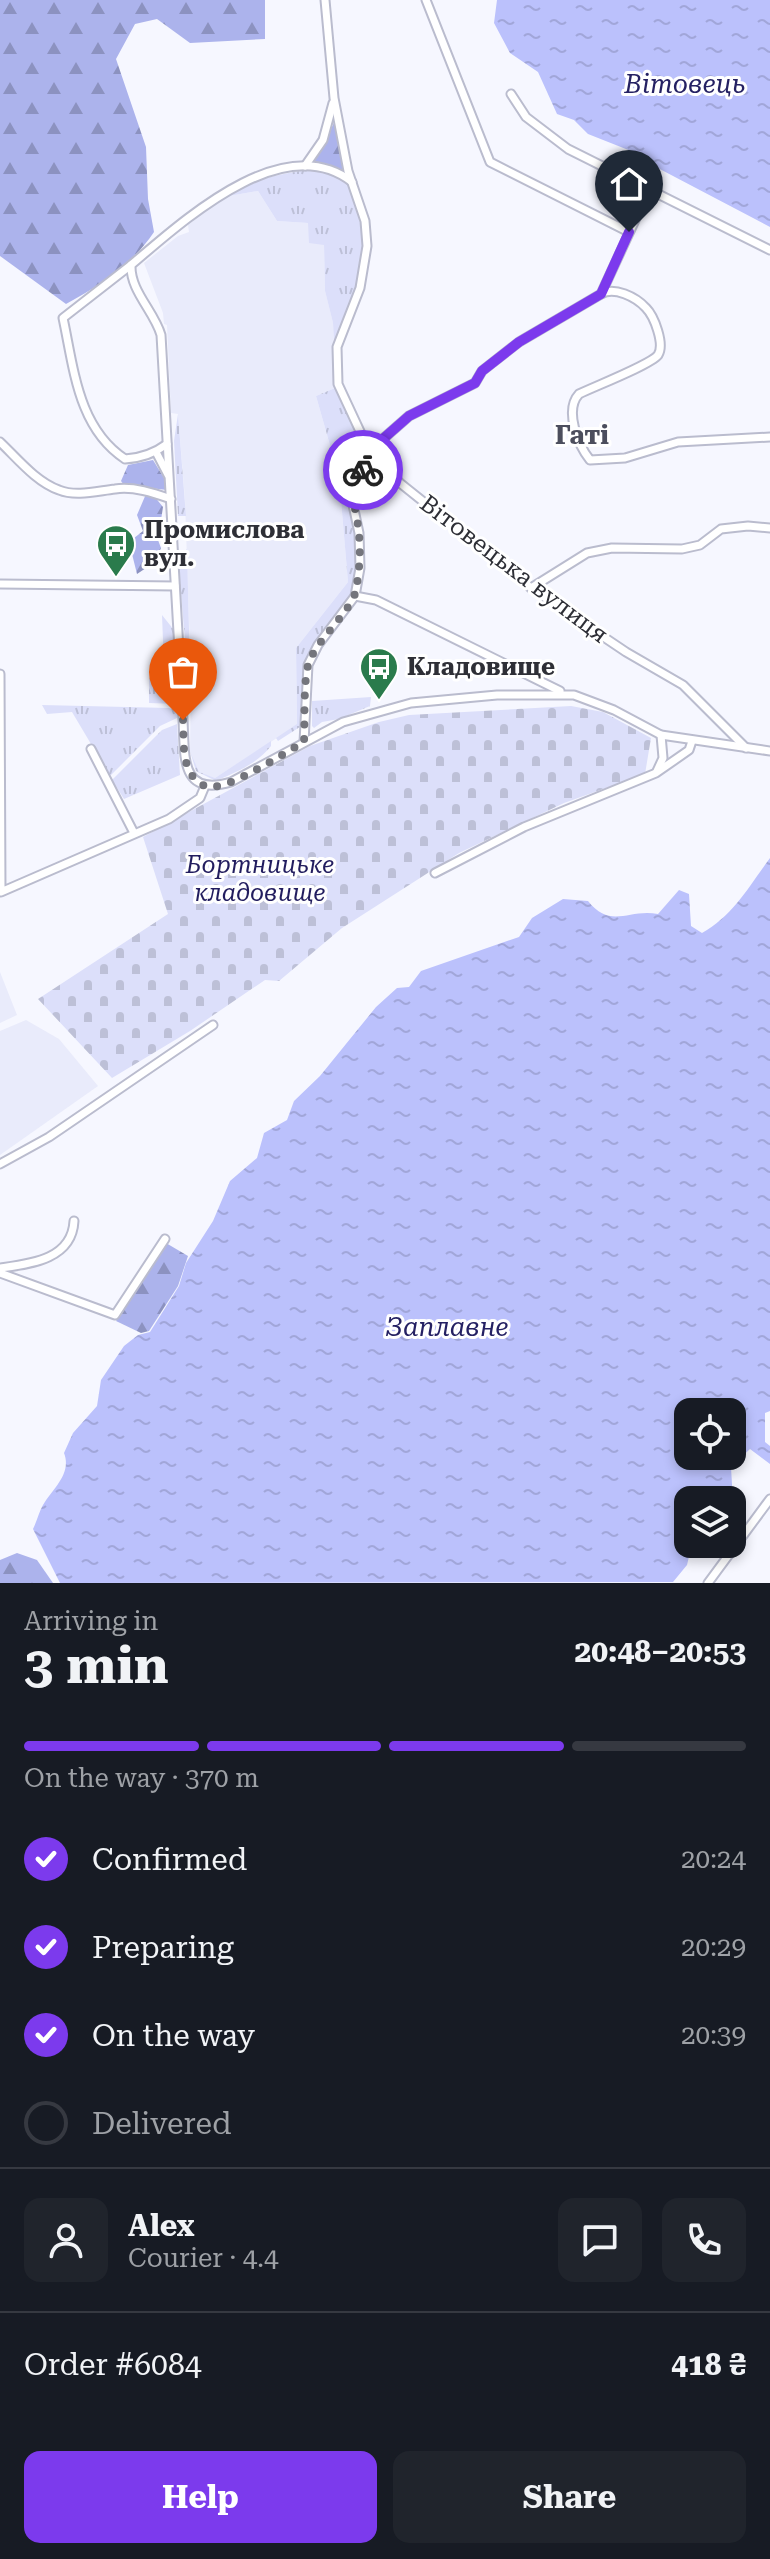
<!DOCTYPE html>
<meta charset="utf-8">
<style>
body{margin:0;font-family:"Roboto Serif",serif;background:#20242c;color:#f1f3f6;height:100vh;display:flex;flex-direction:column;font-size:30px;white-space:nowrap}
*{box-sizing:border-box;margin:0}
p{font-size:26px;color:#9ea1a6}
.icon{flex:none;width:44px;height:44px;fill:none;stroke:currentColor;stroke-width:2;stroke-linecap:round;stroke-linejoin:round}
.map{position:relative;height:1583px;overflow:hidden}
.panel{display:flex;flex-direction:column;background:#171b24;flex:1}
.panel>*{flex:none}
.tools{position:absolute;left:674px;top:1398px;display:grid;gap:16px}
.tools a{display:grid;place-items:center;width:72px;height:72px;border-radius:16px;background:#171b24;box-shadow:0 4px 12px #0003;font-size:40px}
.pin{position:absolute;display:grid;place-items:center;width:68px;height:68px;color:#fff;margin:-82px -34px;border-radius:50% 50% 50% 0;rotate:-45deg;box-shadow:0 0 8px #0007}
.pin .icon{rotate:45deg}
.courier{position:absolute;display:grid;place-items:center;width:80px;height:80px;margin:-40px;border:6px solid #7c3aed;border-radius:50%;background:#fff;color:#222;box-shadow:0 2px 10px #0007}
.summary em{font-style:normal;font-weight:700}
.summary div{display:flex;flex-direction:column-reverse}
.summary{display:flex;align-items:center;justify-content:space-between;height:136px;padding:0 24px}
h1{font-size:52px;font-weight:700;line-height:60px}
.bar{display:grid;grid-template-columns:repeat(4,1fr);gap:12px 8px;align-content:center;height:96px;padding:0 24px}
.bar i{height:10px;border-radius:6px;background:#363941}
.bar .current{background:#7c3aed}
.bar p{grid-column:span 4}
.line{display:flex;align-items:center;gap:20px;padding:0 24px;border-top:2px solid #363941}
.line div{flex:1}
.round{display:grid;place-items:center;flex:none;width:84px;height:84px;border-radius:16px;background:#20242c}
ol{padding:0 24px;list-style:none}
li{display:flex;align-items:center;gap:24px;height:88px}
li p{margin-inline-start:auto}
li .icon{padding:8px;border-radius:50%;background:#7c3aed;color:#fff;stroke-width:4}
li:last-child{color:#9ea1a6}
li i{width:44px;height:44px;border:4px solid #363941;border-radius:50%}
.cta{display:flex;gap:16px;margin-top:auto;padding:16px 24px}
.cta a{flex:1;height:92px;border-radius:16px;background:#7c3aed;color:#fff;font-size:32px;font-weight:700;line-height:92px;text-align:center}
.cta a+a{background:#20242c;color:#f1f3f6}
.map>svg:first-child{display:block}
.built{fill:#e9ebfb}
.grass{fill:url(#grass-tufts)}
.forest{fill:url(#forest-firs)}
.cemetery{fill:url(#cemetery-stones)}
.water{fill:url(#water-ripples);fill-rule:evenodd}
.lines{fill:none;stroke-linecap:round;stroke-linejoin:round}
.minor-casing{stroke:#babcce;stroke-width:11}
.minor{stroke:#fff;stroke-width:7}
.done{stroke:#74757c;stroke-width:8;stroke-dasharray:0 14.4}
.route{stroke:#7c3aed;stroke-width:10}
.labels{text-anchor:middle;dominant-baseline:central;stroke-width:6;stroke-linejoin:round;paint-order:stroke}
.poi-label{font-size:24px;font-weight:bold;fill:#2e2f36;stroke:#fff;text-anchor:start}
.street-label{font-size:24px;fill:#2e2f36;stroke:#fff}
.park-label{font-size:24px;font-style:italic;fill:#221d5f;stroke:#fff}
.water-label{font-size:26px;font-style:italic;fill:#252163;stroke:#fff}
.neighbourhood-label{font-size:26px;font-weight:bold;fill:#4c4e5d;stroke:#fff}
</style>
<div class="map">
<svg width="770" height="1583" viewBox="0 0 770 1583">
<defs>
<pattern id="grass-tufts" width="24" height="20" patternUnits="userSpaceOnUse" patternTransform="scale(2)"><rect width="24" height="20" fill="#dcdffa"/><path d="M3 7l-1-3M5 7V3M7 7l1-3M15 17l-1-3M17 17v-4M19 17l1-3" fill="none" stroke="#bdc0d7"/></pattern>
<pattern id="forest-firs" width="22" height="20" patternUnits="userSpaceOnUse" patternTransform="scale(2)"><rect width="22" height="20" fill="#acb3ec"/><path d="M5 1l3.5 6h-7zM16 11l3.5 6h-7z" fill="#8c92c0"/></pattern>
<pattern id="cemetery-stones" width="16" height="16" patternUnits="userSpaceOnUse" patternTransform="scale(2)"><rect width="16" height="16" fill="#dcdffa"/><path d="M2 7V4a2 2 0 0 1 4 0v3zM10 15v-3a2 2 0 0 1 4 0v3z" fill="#bdc0d7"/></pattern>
<pattern id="water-ripples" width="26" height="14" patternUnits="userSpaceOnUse" patternTransform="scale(2)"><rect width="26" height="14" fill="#bbc1fc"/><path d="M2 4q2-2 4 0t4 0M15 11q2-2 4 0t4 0" fill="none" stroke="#a1a6d9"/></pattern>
</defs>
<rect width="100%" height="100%" fill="#f6f7ff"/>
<g class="built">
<polygon points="258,191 277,221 308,223 324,245 325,291 333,323 335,388 316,396 339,477 348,582 296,648 297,725 215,778 199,773 190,751 191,680 185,500 178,414 171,413 167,325 164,324 163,313 144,263 178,236 189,232 188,225 223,197"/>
<polygon points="0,972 17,1015 0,1023"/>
<polygon points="26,1020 59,1039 98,1086 0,1155 0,1031"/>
</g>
<g class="grass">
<path d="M310 169C322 171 336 173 346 180 352 185 354 195 356 202 374 253 353 299 334 346L333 323 325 291 324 245 309 243 308 223 277 221 258 191 223 197C250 179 279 175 310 169Z"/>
<polygon points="335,388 367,454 350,494 357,534 355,583 348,601 306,664 303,725 278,741 276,738 297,724 296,648 348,582 339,477 316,396"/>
<polygon points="178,414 186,516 178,516 174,441"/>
<polygon points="187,549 191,709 178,560"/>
<polygon points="162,615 174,630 179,698 176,704 149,703 149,678 164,667"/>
<polygon points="371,697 370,706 339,719 322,722 314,728 312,726 312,701"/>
<polygon points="42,705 169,708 177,710 177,718 160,726 110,776 72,712 47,714"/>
<polygon points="177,724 180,775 124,799 112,780 162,730"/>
<path d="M271 741V746C257 764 236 772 216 781L196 771 190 751 199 772 215 778Z"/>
</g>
<g class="forest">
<path d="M0 0H265V39L190 43 157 19 135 24 116 59 146 147 148 199 154 232C132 265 101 285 66 304L0 256Z"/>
<polygon points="334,123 345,171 312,164"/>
<polygon points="153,460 166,481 167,490 124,485 121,481 128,465"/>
<polygon points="146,494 154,496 163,507 158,540 161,548 155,562 137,574 129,542 143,531 137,515"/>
<polygon points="166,1243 188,1256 178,1286 149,1331 141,1333 116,1321"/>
<polygon points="17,1553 37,1560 53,1583 0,1583 0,1560"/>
</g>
<polygon class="cemetery" points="571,706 603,712 651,738 645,774 564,803 459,853 342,928 279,981 265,980 190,1031 112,1078 38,999 168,914 143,837 310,746 379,722 409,715"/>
<g class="water">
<polygon points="497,0 770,0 770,227 654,166 636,153 588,134 574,120 557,114 538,72 510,53 494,23"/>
<path d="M770 858V1411L765 1413V1442L770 1446V1464L750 1449 731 1467 733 1502 732 1503V1500H688V1544H692L687 1565 673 1582 60 1583 33 1529C37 1521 39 1512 43 1505 53 1488 72 1474 64 1453L73 1433 97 1406 101 1380 124 1346 138 1335 150 1332 179 1286 186 1263 213 1221 230 1181 257 1158 264 1133 287 1120 294 1101 320 1076 376 1007 397 988 409 987 421 971 519 937 532 918 563 899 588 901C611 930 629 908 658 914L679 890 689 894 691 926 702 933C733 916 750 885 770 858ZM688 1412H732V1456H688Z"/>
</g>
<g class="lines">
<defs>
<g id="minor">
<polyline points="325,0 334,98 348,171 365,221 367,246 360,288 337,347 338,384 371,455 400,483 531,588 626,652 683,685 746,748"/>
<polyline points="426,0 490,162 629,232"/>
<polyline points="511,94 526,117 568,149 770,250"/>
<polyline points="305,166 323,140 333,103"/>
<path d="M352 182C283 128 182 222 131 265 130 291 154 311 161 335L183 720C185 757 180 797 231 782L343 722 411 703 497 695H574L614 710 661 735 770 751"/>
<path d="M131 265 63 318C74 369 78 428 125 459 142 458 155 453 167 444"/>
<path d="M601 294C614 286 636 297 646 308 654 316 665 344 658 355 650 365 593 387 579 394 564 410 578 445 590 460L625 458 678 442 770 437"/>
<path d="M0 442C17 458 36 482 59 490 76 497 97 491 115 489 133 486 154 493 171 499"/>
<polyline points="156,452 168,475"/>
<polyline points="0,584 175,586"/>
<polyline points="531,588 587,553 612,548 682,549 700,545 721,529 748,526 770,528"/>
<polyline points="355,596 376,600 560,691"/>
<polyline points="0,674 1,892 169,819 200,798 205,786"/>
<polyline points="304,742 308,665 318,645 355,596 360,568 359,533 353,505 354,486 376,445 409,416 475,383 482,371 519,342 601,294 649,190"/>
<polyline points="91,749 134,833"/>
<polyline points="657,771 663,758 661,735"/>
<polyline points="435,873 524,827 656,773 689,750 692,741"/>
<polyline points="0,1164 49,1137 213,1025"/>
<path d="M0 1268C29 1264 72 1260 74 1221"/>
<polyline points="0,1273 115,1315 165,1239"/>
<polyline points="708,1583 770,1499"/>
</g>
</defs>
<use href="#minor" class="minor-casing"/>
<use href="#minor" class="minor"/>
</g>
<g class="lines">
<path class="done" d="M183 720C184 736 182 756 189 770 193 779 202 788 213 787 235 785 283 754 304 742 305 722 303 679 309 662 318 638 352 611 356 590 359 572 361 554 359 535 357 506 347 499 363 470"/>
<polyline class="route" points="363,470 376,445 409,416 475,383 482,371 519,342 601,294 629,232"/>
</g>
<defs>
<symbol id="bus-pin" viewBox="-11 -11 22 30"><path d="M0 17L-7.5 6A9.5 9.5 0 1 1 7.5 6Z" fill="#2a7b4c" stroke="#fff"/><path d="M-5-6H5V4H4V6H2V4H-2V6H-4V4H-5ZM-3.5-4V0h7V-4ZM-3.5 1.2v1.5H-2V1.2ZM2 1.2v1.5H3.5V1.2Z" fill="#fff"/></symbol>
</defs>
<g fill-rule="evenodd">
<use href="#bus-pin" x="94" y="522" width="44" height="60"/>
<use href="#bus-pin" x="357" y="645" width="44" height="60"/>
</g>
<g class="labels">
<g class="poi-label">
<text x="144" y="530">Промислова<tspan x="144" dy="28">вул.</tspan></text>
<text x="407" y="667">Кладовище</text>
</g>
<g class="street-label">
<text transform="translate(514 569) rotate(37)">Вітовецька вулиця</text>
</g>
<g class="park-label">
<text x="260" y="865">Бортницьке<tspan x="260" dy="28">кладовище</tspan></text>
</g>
<g class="water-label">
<text x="685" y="84">Вітовець</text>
<text x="447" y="1327">Заплавне</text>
</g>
<g class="neighbourhood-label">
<text x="582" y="435">Гаті</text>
</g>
</g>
</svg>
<div class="tools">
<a><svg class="icon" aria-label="locate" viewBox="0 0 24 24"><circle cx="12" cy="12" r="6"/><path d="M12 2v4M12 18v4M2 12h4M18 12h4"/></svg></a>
<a><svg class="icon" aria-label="layers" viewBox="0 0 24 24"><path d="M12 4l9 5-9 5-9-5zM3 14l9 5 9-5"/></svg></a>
</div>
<div class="pin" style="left:183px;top:720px;background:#ea580c"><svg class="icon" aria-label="bag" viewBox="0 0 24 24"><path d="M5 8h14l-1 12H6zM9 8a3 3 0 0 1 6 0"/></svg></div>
<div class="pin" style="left:629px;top:232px;background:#1f2937"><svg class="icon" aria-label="home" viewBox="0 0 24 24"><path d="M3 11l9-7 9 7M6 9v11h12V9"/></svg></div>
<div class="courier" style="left:363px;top:470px"><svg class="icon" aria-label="bike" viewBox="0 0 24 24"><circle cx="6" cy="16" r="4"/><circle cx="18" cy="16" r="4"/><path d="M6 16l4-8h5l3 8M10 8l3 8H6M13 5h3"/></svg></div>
</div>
<section class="panel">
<div class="summary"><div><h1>3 min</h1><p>Arriving in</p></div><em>20:48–20:53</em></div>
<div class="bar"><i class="current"></i><i class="current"></i><i class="current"></i><i></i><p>On the way · 370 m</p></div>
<ol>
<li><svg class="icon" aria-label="check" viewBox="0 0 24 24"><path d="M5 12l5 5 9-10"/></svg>Confirmed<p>20:24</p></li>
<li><svg class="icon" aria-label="check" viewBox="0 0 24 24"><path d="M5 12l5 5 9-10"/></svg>Preparing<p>20:29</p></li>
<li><svg class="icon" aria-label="check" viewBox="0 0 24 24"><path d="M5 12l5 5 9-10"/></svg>On the way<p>20:39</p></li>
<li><i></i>Delivered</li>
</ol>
<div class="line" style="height:144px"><a class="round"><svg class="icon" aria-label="person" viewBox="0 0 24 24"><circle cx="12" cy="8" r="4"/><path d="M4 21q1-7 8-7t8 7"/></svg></a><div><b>Alex</b><p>Courier · 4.4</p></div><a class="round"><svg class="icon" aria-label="chat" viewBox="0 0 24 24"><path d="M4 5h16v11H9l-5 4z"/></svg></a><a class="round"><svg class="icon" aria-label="phone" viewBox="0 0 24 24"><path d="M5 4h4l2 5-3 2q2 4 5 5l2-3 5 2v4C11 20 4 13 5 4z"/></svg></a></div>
<div class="line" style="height:104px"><div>Order #6084</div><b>418 ₴</b></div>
<div class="cta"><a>Help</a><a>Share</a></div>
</section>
